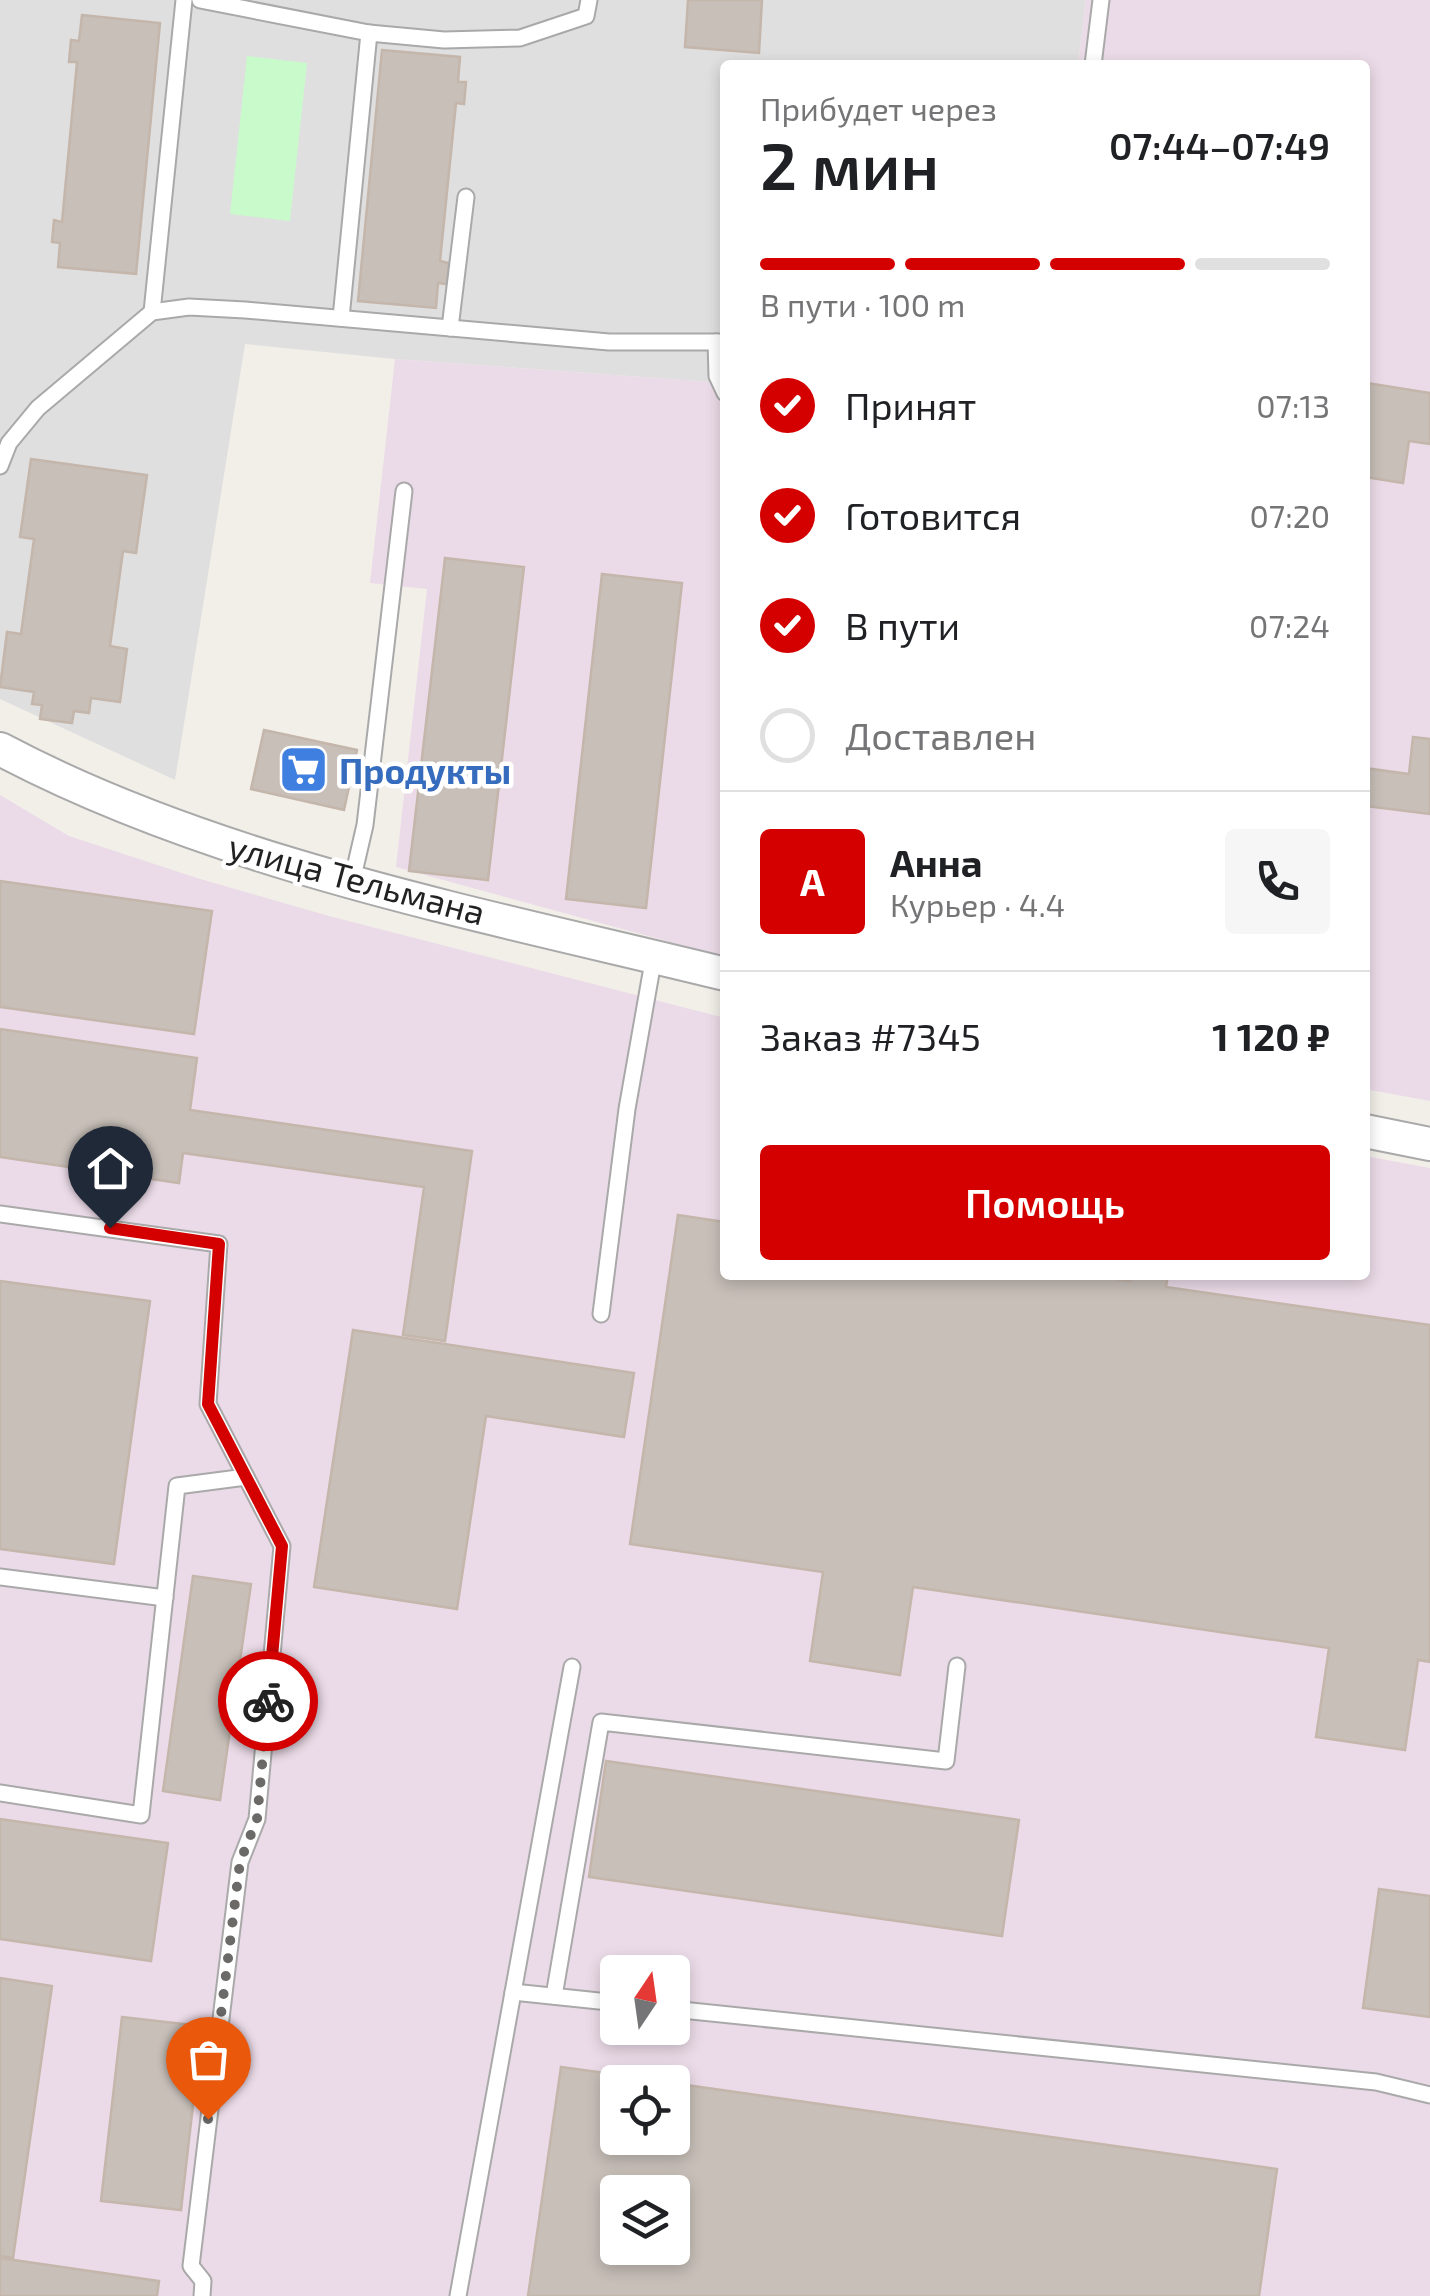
<!DOCTYPE html>
<html lang="ru">
<meta charset="utf-8">
<style>
body{margin:0;font-family:"Exo 2",sans-serif;background:#f6f6f6;color:#202124;height:100vh;display:flex;flex-direction:column;font-size:38px;white-space:nowrap}
*{box-sizing:border-box;margin:0}
p{font-size:32px;color:#757577}
.icon{flex:none;width:55px;height:55px;fill:none;stroke:currentColor;stroke-width:2;stroke-linecap:round;stroke-linejoin:round}
.map{position:relative;flex:1;overflow:hidden}
.drawer{position:absolute;left:720px;top:60px;width:650px;height:1220px;display:flex;flex-direction:column;background:#fff;border-radius:10px;box-shadow:0 5px 15px #0003}
.drawer>*{flex:none}
.needle{width:65px;rotate:13deg}
.tools{position:absolute;left:600px;top:1955px;display:grid;gap:20px}
.tools a{display:grid;place-items:center;width:90px;height:90px;border-radius:10px;background:#fff;box-shadow:0 5px 15px #0003;font-size:50px}
.pin{position:absolute;display:grid;place-items:center;width:85px;height:85px;color:#fff;margin:-102px -42px;border-radius:50% 50% 50% 0;rotate:-45deg;box-shadow:0 0 10px #0007}
.pin .icon{rotate:45deg}
.courier{position:absolute;display:grid;place-items:center;width:100px;height:100px;margin:-50px;border:8px solid #d40000;border-radius:50%;background:#fff;color:#222;box-shadow:0 2px 12px #0007}
.overview em{font-style:normal;font-weight:600}
.overview div{display:flex;flex-direction:column-reverse}
.overview{display:flex;align-items:center;justify-content:space-between;height:170px;padding:0 40px}
h1{font-size:65px;font-weight:600;line-height:75px}
.bar{display:grid;grid-template-columns:repeat(4,1fr);gap:15px 10px;align-content:center;height:120px;padding:0 40px}
.bar i{height:12px;border-radius:8px;background:#e0e0e0}
.bar .on{background:#d40000}
.bar p{grid-column:span 4}
.line{display:flex;align-items:center;gap:25px;padding:0 40px;border-top:2px solid #e0e0e0}
.line div{flex:1}
.round{display:grid;place-items:center;flex:none;width:105px;height:105px;border-radius:10px;background:#f6f6f6}
ol{padding:0 40px;list-style:none}
li{display:flex;align-items:center;gap:30px;height:110px}
li p{margin-inline-start:auto}
li .icon{padding:10px;border-radius:50%;background:#d40000;color:#fff;stroke-width:4}
li:last-child{color:#757577}
li i{width:55px;height:55px;border:5px solid #e0e0e0;border-radius:50%}
.cta{display:flex;gap:20px;margin-top:auto;padding:20px 40px}
.cta a{flex:1;height:115px;border-radius:10px;background:#d40000;color:#fff;font-size:40px;font-weight:600;line-height:115px;text-align:center}
.map>svg:first-child{display:block}
.residential{fill:#e0dfdf}
.industrial{fill:#ebdbe8;fill-rule:evenodd}
.park{fill:#c8facc}
.building{fill:#c7bfb8;stroke:#c4b6ab;stroke-width:2.5;fill-rule:evenodd}
.lines{fill:none;stroke-linecap:round;stroke-linejoin:round}
.lane-casing{stroke:#a9a9a9;stroke-width:19}
.street-casing{stroke:#a9a9a9;stroke-width:36}
.lane{stroke:#fff;stroke-width:15}
.street{stroke:#fff;stroke-width:32}
.done{stroke:#6b6a68;stroke-width:10;stroke-dasharray:0 18}
.route{stroke:#d40000;stroke-width:12}
.labels{text-anchor:middle;dominant-baseline:central;stroke-width:9;stroke-linejoin:round;paint-order:stroke}
.shop-label{font-size:35px;font-weight:bold;fill:#366cbe;stroke:#fff;text-anchor:start}
.street-label{font-size:35px;fill:#222;stroke:#fff}
</style>
<div class="map">
<svg width="1430" height="2296" viewBox="0 0 1430 2296">
<rect width="100%" height="100%" fill="#f2efe9"/>
<polygon class="residential" points="0,0 1086,0 1078,65 725,65 725,383 395,359 245,344 175,780 0,699"/>
<g class="industrial">
<polygon points="1086,0 1430,0 1430,1101 1365,1089 1365,65 1078,65"/>
<polygon points="395,359 725,383 725,957 396,867 427,589 370,583"/>
<path d="M0 795 69 836 197 878 329 916 725 1018V1275H1365V1156L1430 1168V2296H0ZM618 1972H672V2028H618ZM618 2082H672V2138H618ZM618 2192H672V2248H618Z"/>
</g>
<polygon class="park" points="247,56 307,63 290,221 230,214"/>
<g class="building">
<polygon points="688,0 762,0 759,53 685,47"/>
<polygon points="82,15 160,23 136,274 58,267 60,243 52,242 54,220 62,222 77,62 69,62 71,40 79,41"/>
<polygon points="382,50 460,57 458,82 466,82 464,104 456,103 440,261 449,263 447,284 438,283 436,308 358,301"/>
<polygon points="1367,383 1430,393 1430,444 1409,441 1403,483 1365,477"/>
<polygon points="31,459 147,475 136,553 123,551 110,646 127,649 120,702 91,698 89,713 74,711 72,723 40,719 42,705 32,704 34,692 0,687 7,632 21,634 34,539 20,537"/>
<polygon points="445,558 524,567 488,880 409,871"/>
<polygon points="602,574 682,583 646,908 566,899"/>
<polygon points="264,730 357,750 344,810 251,789"/>
<polygon points="1413,737 1430,739 1430,814 1365,806 1365,768 1409,774"/>
<polygon points="0,881 212,911 194,1034 0,1007"/>
<polygon points="0,1029 197,1058 190,1110 472,1151 445,1341 403,1335 424,1187 183,1153 179,1183 0,1157"/>
<polygon points="678,1215 725,1222 725,1275 1087,1275 1130,1281 1131,1275 1168,1275 1166,1287 1430,1325 1430,1662 1418,1660 1405,1750 1316,1737 1329,1648 913,1587 900,1675 810,1661 823,1572 630,1544"/>
<polygon points="0,1281 150,1301 114,1564 0,1549"/>
<polygon points="353,1330 634,1373 624,1437 486,1416 457,1609 314,1587"/>
<polygon points="193,1576 251,1584 220,1800 163,1791"/>
<polygon points="606,1761 1019,1820 1002,1936 589,1877"/>
<polygon points="0,1819 168,1843 151,1961 0,1939"/>
<polygon points="1379,1889 1430,1896 1430,2017 1363,2008"/>
<polygon points="0,1978 52,1986 13,2258 0,2256"/>
<polygon points="122,2017 202,2026 181,2210 101,2201"/>
<path d="M561 2067 672 2082H618V2138H672V2083L1277 2169 1259 2296H528ZM618 2192H672V2248H618Z"/>
<polygon points="0,2258 159,2281 157,2296 0,2296"/>
</g>
<g class="lines">
<defs>
<g id="lane">
<polyline points="200,0 369,33 444,40 520,38 586,16 589,0"/>
<polyline points="1093,65 1101,0"/>
<polyline points="152,312 184,0"/>
<polyline points="341,318 369,33"/>
<polyline points="450,328 466,197"/>
<polyline points="716,342 717,376 725,393"/>
<polyline points="0,466 9,443 38,408 152,312 189,307 245,310 609,342 725,342"/>
<polyline points="352,881 365,825 404,491"/>
<polyline points="0,1214 219,1244 208,1404 282,1546 257,1819 240,1862 191,2266 203,2281 202,2296"/>
<polyline points="601,1314 627,1109 654,956"/>
<polyline points="0,1577 165,1598"/>
<polyline points="0,1793 141,1815 177,1486 246,1477"/>
<polyline points="513,1992 618,2003"/>
<polyline points="554,1996 601,1722 946,1761 957,1666"/>
<polyline points="672,2009 1376,2082 1430,2095"/>
<polyline points="458,2296 572,1667"/>
</g>
<g id="street">
<path d="M0 749C219 865 485 915 725 974"/>
<polyline points="1365,1131 1430,1144"/>
</g>
</defs>
<use href="#lane" class="lane-casing"/>
<use href="#street" class="street-casing"/>
<use href="#lane" class="lane"/>
<use href="#street" class="street"/>
</g>
<g class="lines">
<polyline class="done" points="208,2119 240,1862 257,1819 268,1701"/>
<polyline class="route" points="110,1228 219,1244 208,1404 282,1546 268,1701"/>
</g>
<defs>
<symbol id="supermarket-square" viewBox="-11 -11 22 22"><rect x="-9" y="-9" width="18" height="18" rx="4" fill="#3f7fe0" stroke="#fff"/><path d="M-6-5.5h2.5l.6 2H6L4.5 2H-2.5L-4.4-4H-6ZM-1.5 3.2a1.3 1.3 0 1 0 .1 0ZM3 3.2a1.3 1.3 0 1 0 .1 0Z" fill="#fff"/></symbol>
</defs>
<g fill-rule="evenodd">
<use href="#supermarket-square" x="276" y="742" width="55" height="55"/>
</g>
<g class="labels">
<g class="shop-label">
<text x="339" y="770">Продукты</text>
</g>
<g class="street-label">
<text transform="translate(357 878) rotate(15)">улица Тельмана</text>
</g>
</g>
</svg>
<div class="tools">
<a><svg class="needle" viewBox="-14 -14 28 28"><path d="M0-13l5 13h-10z" fill="#e53935"/><path d="M0 13l5-13h-10z" fill="#757577"/></svg></a>
<a><svg class="icon" aria-label="locate" viewBox="0 0 24 24"><circle cx="12" cy="12" r="6"/><path d="M12 2v4M12 18v4M2 12h4M18 12h4"/></svg></a>
<a><svg class="icon" aria-label="layers" viewBox="0 0 24 24"><path d="M12 4l9 5-9 5-9-5zM3 14l9 5 9-5"/></svg></a>
</div>
<div class="pin" style="left:208px;top:2119px;background:#ea580c"><svg class="icon" aria-label="bag" viewBox="0 0 24 24"><path d="M5 8h14l-1 12H6zM9 8a3 3 0 0 1 6 0"/></svg></div>
<div class="pin" style="left:110px;top:1228px;background:#1f2937"><svg class="icon" aria-label="home" viewBox="0 0 24 24"><path d="M3 11l9-7 9 7M6 9v11h12V9"/></svg></div>
<div class="courier" style="left:268px;top:1701px"><svg class="icon" aria-label="bike" viewBox="0 0 24 24"><circle cx="6" cy="16" r="4"/><circle cx="18" cy="16" r="4"/><path d="M6 16l4-8h5l3 8M10 8l3 8H6M13 5h3"/></svg></div>
<section class="drawer">
<div class="overview"><div><h1>2 мин</h1><p>Прибудет через</p></div><em>07:44–07:49</em></div>
<div class="bar"><i class="on"></i><i class="on"></i><i class="on"></i><i></i><p>В пути · 100 m</p></div>
<ol>
<li><svg class="icon" aria-label="check" viewBox="0 0 24 24"><path d="M5 12l5 5 9-10"/></svg>Принят<p>07:13</p></li>
<li><svg class="icon" aria-label="check" viewBox="0 0 24 24"><path d="M5 12l5 5 9-10"/></svg>Готовится<p>07:20</p></li>
<li><svg class="icon" aria-label="check" viewBox="0 0 24 24"><path d="M5 12l5 5 9-10"/></svg>В пути<p>07:24</p></li>
<li><i></i>Доставлен</li>
</ol>
<div class="line" style="height:180px"><b class="round" style="background:#d40000;color:#fff">А</b><div><b>Анна</b><p>Курьер · 4.4</p></div><a class="round"><svg class="icon" aria-label="phone" viewBox="0 0 24 24"><path d="M5 4h4l2 5-3 2q2 4 5 5l2-3 5 2v4C11 20 4 13 5 4z"/></svg></a></div>
<div class="line" style="height:130px"><div>Заказ #7345</div><b>1 120 ₽</b></div>
<div class="cta"><a>Помощь</a></div>
</section>
</div>
